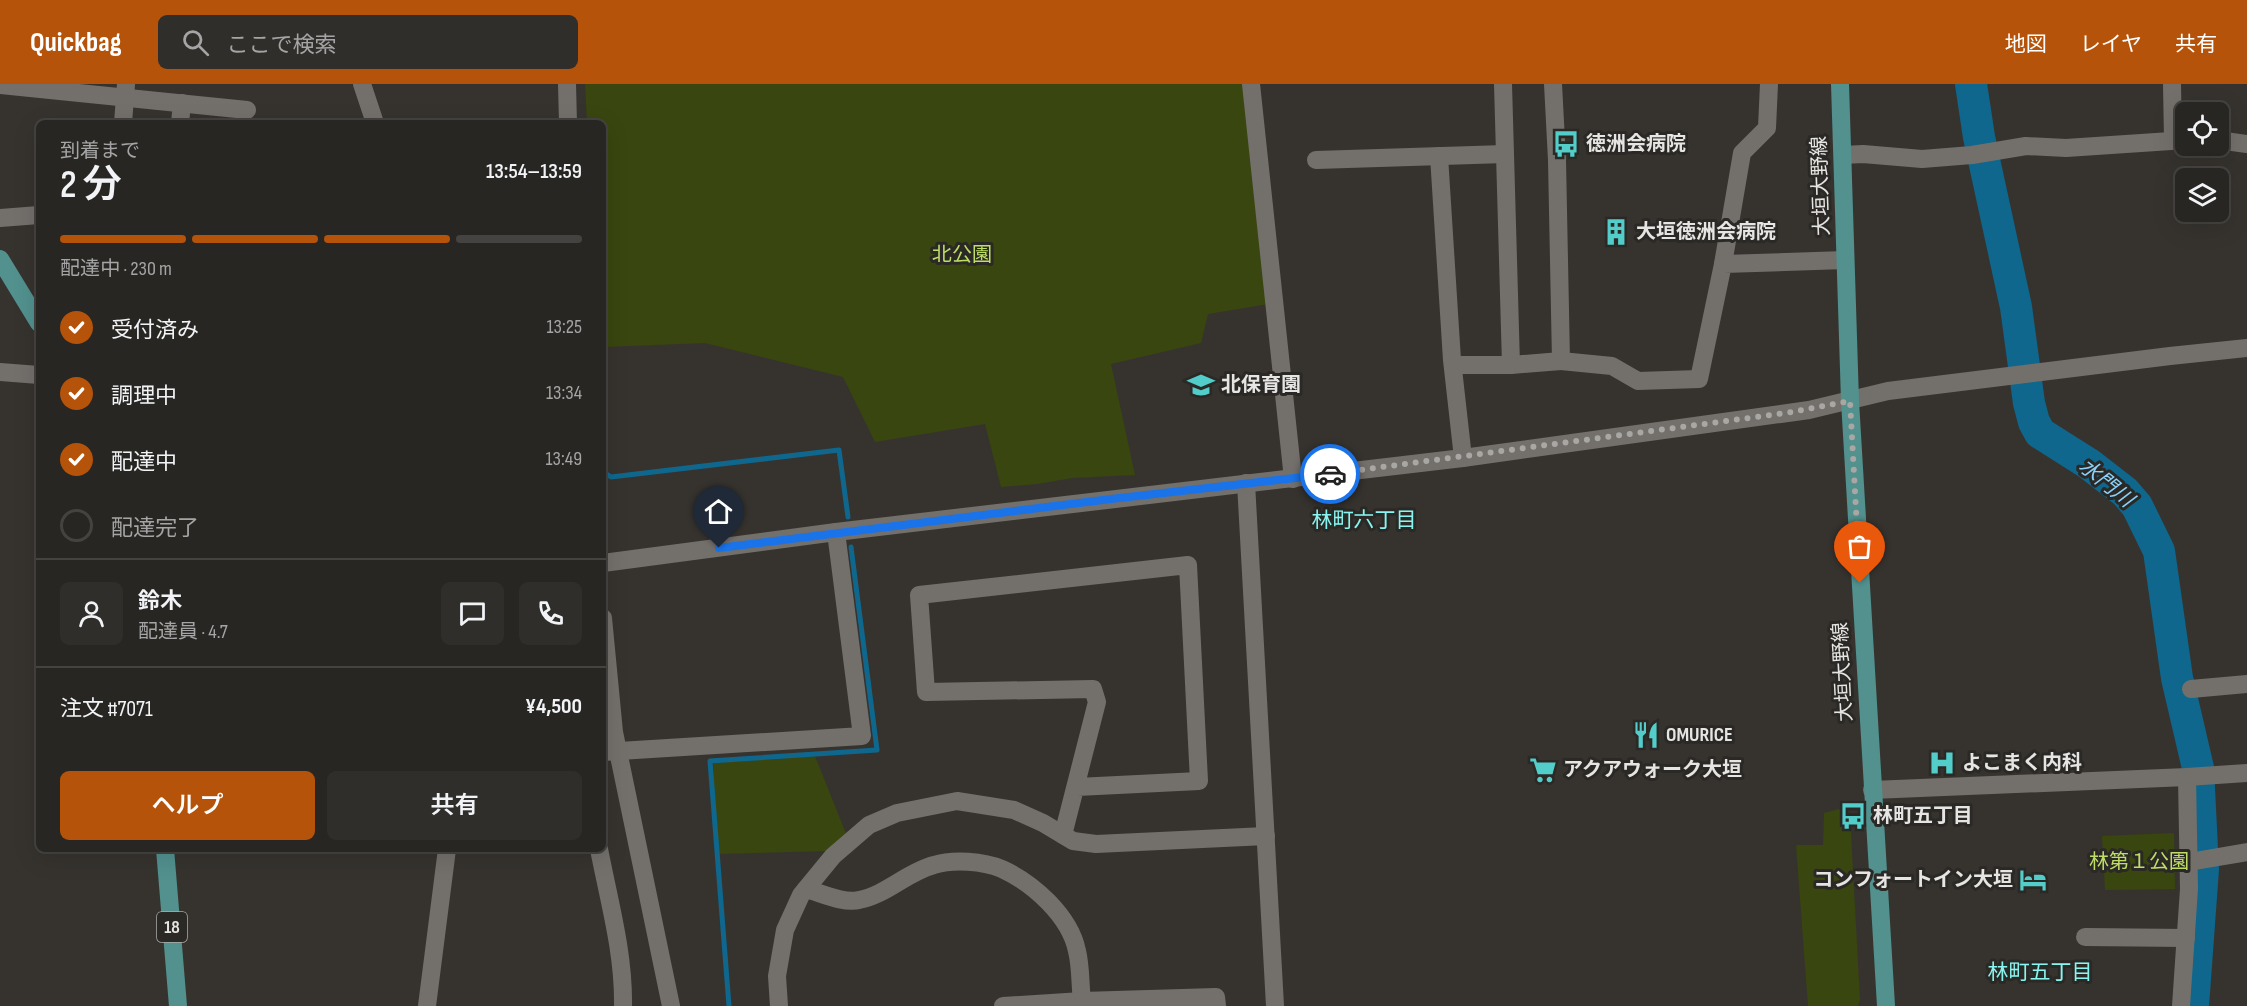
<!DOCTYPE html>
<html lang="ja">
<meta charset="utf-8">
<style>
body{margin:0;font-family:"Sofia Sans Condensed","Noto Sans JP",sans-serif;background:#302e2b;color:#f1f3f6;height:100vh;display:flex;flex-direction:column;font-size:22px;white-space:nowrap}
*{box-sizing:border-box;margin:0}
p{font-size:20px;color:#a5a5a6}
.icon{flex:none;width:33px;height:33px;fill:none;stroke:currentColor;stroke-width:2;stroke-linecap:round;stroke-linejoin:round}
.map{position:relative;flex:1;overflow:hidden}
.drawer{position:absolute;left:36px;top:36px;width:570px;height:732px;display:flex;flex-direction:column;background:#282623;border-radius:9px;box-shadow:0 6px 24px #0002,0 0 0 2px #444341}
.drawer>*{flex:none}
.tools{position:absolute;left:2175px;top:18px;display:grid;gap:12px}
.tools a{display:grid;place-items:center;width:54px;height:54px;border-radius:9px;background:#282623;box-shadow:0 6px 24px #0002,0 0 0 2px #444341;font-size:30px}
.pin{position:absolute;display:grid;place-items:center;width:51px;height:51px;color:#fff;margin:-62px -26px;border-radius:50% 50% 50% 0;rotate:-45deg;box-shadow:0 0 6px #0007}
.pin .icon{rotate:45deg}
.courier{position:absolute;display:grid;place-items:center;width:60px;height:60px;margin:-30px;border:4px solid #1a73e8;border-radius:50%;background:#fff;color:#222;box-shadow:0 2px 8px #0007}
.overview em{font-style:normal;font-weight:600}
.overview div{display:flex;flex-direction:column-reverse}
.overview{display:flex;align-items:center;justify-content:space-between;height:102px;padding:0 24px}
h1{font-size:39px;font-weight:600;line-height:45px}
.bar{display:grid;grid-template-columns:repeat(4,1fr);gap:9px 6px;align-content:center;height:72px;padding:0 24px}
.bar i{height:8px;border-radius:4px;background:#444341}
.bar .selected{background:#b45309}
.bar p{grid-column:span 4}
.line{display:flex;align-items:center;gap:15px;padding:0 24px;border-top:2px solid #444341}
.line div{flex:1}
.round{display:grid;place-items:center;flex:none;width:63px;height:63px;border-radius:9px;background:#302e2b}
ol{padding:0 24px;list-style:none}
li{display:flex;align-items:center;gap:18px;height:66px}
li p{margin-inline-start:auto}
li .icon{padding:6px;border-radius:50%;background:#b45309;color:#fff;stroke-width:4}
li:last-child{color:#a5a5a6}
li i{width:33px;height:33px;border:3px solid #444341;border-radius:50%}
.cta{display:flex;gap:12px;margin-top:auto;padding:12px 24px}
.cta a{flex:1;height:69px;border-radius:9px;background:#b45309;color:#fff;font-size:24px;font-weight:600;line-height:69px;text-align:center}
.cta a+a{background:#302e2b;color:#f1f3f6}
header{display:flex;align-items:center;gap:36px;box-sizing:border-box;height:84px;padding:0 30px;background:#b45309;color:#fff}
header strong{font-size:28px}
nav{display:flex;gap:33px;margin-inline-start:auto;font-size:21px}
.search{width:420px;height:54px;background:#302e2b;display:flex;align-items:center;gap:15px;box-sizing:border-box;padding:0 21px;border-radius:9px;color:#a5a5a6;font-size:22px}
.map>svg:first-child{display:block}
.green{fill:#39460f}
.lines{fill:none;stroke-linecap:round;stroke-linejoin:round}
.stream{stroke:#0f678d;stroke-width:5}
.river{stroke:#0f678d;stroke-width:32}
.minor{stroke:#73706c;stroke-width:18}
.major{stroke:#52918e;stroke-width:18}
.done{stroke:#a9a7a4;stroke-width:6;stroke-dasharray:0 10.8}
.route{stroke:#1a73e8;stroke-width:8}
.labels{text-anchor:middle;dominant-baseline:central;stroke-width:6;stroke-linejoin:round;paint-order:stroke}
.shield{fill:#2b2926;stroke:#afadaa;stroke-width:1.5}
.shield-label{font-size:18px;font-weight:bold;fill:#e7e5e3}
.poi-label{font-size:20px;font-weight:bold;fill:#e7e5e3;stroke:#2b2926;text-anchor:start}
.street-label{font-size:20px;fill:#e7e5e3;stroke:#2b2926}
.park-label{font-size:20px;fill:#bddd64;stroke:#2b2926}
.water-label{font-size:21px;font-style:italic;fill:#8bd2fb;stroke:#2b2926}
.neighbourhood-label{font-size:21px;fill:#89f5f0;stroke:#2b2926}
</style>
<header>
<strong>Quickbag</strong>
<div class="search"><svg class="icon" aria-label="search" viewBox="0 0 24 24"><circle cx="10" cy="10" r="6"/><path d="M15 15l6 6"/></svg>ここで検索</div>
<nav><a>地図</a><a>レイヤ</a><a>共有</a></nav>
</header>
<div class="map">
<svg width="2247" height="922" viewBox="0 0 2247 922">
<rect width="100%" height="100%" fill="#36332f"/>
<g class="green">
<polygon points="585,0 1246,0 1268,220 1208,230 1201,259 1111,280 1135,391 1072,394 1037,400 1001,403 985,340 875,358 843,293 705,259 603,263 603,39 587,39"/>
<polygon points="815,672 847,752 829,767 716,770 713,679"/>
<polygon points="1839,725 1850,731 1860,916 1858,922 1808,922 1796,761 1823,761 1824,729"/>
<polygon points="2174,749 2175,805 2105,806 2102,752"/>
</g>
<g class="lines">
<g class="stream">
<polyline points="605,389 611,393 839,366 848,433"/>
<polyline points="729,922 710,677 877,666 851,463"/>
</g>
<polyline class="river" points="1971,0 1979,53 2016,223 2029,319 2034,338 2040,349 2089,380 2125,408 2137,422 2159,467 2177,594 2198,684 2203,785 2193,922"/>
<g class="minor">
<polyline points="362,0 375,39"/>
<polyline points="567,0 568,39"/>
<polyline points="1251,0 1293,395"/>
<polyline points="1503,0 1511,281 1561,277 1557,76 1553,0"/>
<polyline points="2172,0 2173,56"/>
<polyline points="0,1 247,26"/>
<polyline points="123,39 126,0"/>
<polyline points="180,39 182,19"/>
<polyline points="2218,56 2247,60"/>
<polyline points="1843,71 1863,70 1922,75 1972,71 2026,62 2066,64 2186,56"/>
<polyline points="1439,72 1452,276 1463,374"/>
<polyline points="1316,76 1505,70"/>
<polyline points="0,134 39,131"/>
<polyline points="1723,180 1742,69 1767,44 1769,0"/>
<polyline points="1561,277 1612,282 1638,297 1699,295 1723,180 1845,176"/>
<polyline points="1453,281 1511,281"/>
<polyline points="0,288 39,291"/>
<polyline points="1246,399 1275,922"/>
<polyline points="603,479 836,448 1463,374 1809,326 1888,307 2170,272 2247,264"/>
<polyline points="603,534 614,648 671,922"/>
<polyline points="2191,605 2247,600"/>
<polyline points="603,668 862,652 836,448"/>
<polyline points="1872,706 2187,693 2247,689"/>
<polyline points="1063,751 1097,618 1093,605 926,608 919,511 1188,481 1199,697 1077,703"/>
<path d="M599 765C609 817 624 869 623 922"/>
<polyline points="2189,778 2247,768"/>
<path d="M806 805C821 809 844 820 859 816 886 811 907 788 934 781 953 775 983 777 1002 785 1033 799 1070 832 1077 867 1081 883 1080 901 1082 917"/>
<polyline points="2085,853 2186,854"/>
<polyline points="427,922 447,765"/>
<polyline points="779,922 777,892 785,846 801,811 833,772 869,741 897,729 957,717 1014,726 1043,739 1073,757 1096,760 1266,752"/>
<polyline points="1003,922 1082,917 1216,913 1217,922"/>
<polyline points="2181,922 2189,805 2187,693"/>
</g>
<g class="major">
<polyline points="1840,0 1850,317 1886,922"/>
<polyline points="0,175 39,239"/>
<polyline points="165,765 178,922"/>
</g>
</g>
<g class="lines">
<polyline class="done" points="1330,390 1786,329 1850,317 1860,499"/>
<polyline class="route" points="719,464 1111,415 1330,390"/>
</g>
<defs>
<symbol id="bus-bare" viewBox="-9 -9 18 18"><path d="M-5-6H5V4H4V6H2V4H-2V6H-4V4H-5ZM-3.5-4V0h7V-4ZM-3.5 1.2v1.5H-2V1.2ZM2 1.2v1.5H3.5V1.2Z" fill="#53cdc9" stroke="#2b2926" stroke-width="2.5" paint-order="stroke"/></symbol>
<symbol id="building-bare" viewBox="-9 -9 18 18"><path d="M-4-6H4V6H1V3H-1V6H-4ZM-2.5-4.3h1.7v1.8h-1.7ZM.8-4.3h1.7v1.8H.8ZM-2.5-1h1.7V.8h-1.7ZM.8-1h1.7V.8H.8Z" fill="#53cdc9" stroke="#2b2926" stroke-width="2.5" paint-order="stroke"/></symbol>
<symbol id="school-bare" viewBox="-9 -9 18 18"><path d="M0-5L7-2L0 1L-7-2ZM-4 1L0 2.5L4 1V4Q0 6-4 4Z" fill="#53cdc9" stroke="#2b2926" stroke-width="2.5" paint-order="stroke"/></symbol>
<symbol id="restaurant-bare" viewBox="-9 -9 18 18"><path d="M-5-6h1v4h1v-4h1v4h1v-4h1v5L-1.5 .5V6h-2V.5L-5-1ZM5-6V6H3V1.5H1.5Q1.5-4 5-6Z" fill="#53cdc9" stroke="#2b2926" stroke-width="2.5" paint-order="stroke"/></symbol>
<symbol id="hospital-bare" viewBox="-9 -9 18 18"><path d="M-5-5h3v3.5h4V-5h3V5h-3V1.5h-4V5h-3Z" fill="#53cdc9" stroke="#2b2926" stroke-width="2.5" paint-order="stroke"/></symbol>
<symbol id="supermarket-bare" viewBox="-9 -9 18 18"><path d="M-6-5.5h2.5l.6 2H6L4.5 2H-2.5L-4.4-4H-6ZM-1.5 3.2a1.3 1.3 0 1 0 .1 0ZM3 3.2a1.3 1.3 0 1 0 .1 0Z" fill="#53cdc9" stroke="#2b2926" stroke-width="2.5" paint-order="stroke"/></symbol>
<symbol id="hotel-bare" viewBox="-9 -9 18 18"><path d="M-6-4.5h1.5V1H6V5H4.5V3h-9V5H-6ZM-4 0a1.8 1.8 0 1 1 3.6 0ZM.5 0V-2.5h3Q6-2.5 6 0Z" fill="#53cdc9" stroke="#2b2926" stroke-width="2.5" paint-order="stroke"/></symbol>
</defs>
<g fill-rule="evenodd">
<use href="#bus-bare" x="1547" y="41" width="38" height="38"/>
<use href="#building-bare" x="1597" y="129" width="38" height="38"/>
<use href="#school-bare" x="1182" y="282" width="38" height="38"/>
<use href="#restaurant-bare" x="1627" y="632" width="38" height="38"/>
<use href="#hospital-bare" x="1923" y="660" width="38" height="38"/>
<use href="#supermarket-bare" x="1524" y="667" width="38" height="38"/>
<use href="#bus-bare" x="1834" y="713" width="38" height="38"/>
<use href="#hotel-bare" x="2014" y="777" width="38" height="38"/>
</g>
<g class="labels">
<rect class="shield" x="157" y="828" width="30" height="30" rx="4.5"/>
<g class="shield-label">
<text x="172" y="843">18</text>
</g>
<g class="poi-label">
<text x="1586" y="60">徳洲会病院</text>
<text x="1636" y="148">大垣徳洲会病院</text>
<text x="1221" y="301">北保育園</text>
<text x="1666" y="651">OMURICE</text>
<text x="1962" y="679">よこまく内科</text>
<text x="1563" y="686">アクアウォーク大垣</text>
<text x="1873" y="732">林町五丁目</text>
<text x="2013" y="796" text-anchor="end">コンフォートイン大垣</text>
</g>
<g class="street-label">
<text transform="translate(1821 102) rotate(-92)">大垣大野線</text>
<text transform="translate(1843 588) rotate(-93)">大垣大野線</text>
</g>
<g class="park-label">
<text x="962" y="171">北公園</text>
<text x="2139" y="778">林第１公園</text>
</g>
<g class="water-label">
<text transform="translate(2106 399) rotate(39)">水門川</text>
</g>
<g class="neighbourhood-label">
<text x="1364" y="436">林町六丁目</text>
<text x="2040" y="888">林町五丁目</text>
</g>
</g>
</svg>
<div class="tools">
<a><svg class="icon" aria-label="locate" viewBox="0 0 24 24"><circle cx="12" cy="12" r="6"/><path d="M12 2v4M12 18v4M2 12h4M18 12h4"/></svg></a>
<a><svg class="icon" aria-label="layers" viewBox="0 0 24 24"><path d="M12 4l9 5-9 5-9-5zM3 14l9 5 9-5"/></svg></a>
</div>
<div class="pin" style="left:1860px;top:499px;background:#ea580c"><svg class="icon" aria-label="bag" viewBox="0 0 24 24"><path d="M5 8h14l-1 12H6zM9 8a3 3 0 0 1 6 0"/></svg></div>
<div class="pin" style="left:719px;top:464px;background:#1f2937"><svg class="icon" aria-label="home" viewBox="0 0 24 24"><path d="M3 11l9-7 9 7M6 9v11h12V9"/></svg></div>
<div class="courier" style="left:1330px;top:390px"><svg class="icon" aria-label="car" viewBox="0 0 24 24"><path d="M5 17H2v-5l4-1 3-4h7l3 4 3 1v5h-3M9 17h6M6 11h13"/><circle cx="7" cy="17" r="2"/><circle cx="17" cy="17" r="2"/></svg></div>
<section class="drawer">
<div class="overview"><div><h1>2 分</h1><p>到着まで</p></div><em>13:54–13:59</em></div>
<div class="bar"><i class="selected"></i><i class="selected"></i><i class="selected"></i><i></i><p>配達中 · 230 m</p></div>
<ol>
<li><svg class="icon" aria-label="check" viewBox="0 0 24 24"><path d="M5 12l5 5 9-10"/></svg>受付済み<p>13:25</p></li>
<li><svg class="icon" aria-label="check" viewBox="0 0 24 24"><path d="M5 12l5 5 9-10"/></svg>調理中<p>13:34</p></li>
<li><svg class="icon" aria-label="check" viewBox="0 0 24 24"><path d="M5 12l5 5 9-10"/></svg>配達中<p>13:49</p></li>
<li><i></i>配達完了</li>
</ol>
<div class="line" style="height:108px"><a class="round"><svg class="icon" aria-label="person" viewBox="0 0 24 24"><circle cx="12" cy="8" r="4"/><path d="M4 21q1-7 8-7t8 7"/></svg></a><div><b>鈴木</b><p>配達員 · 4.7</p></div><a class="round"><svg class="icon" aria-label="chat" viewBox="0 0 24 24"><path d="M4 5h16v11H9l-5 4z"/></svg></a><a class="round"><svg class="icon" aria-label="phone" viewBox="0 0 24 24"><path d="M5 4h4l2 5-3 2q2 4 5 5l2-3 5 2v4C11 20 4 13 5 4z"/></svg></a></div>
<div class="line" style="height:78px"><div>注文 #7071</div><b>¥4,500</b></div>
<div class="cta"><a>ヘルプ</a><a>共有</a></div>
</section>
</div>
